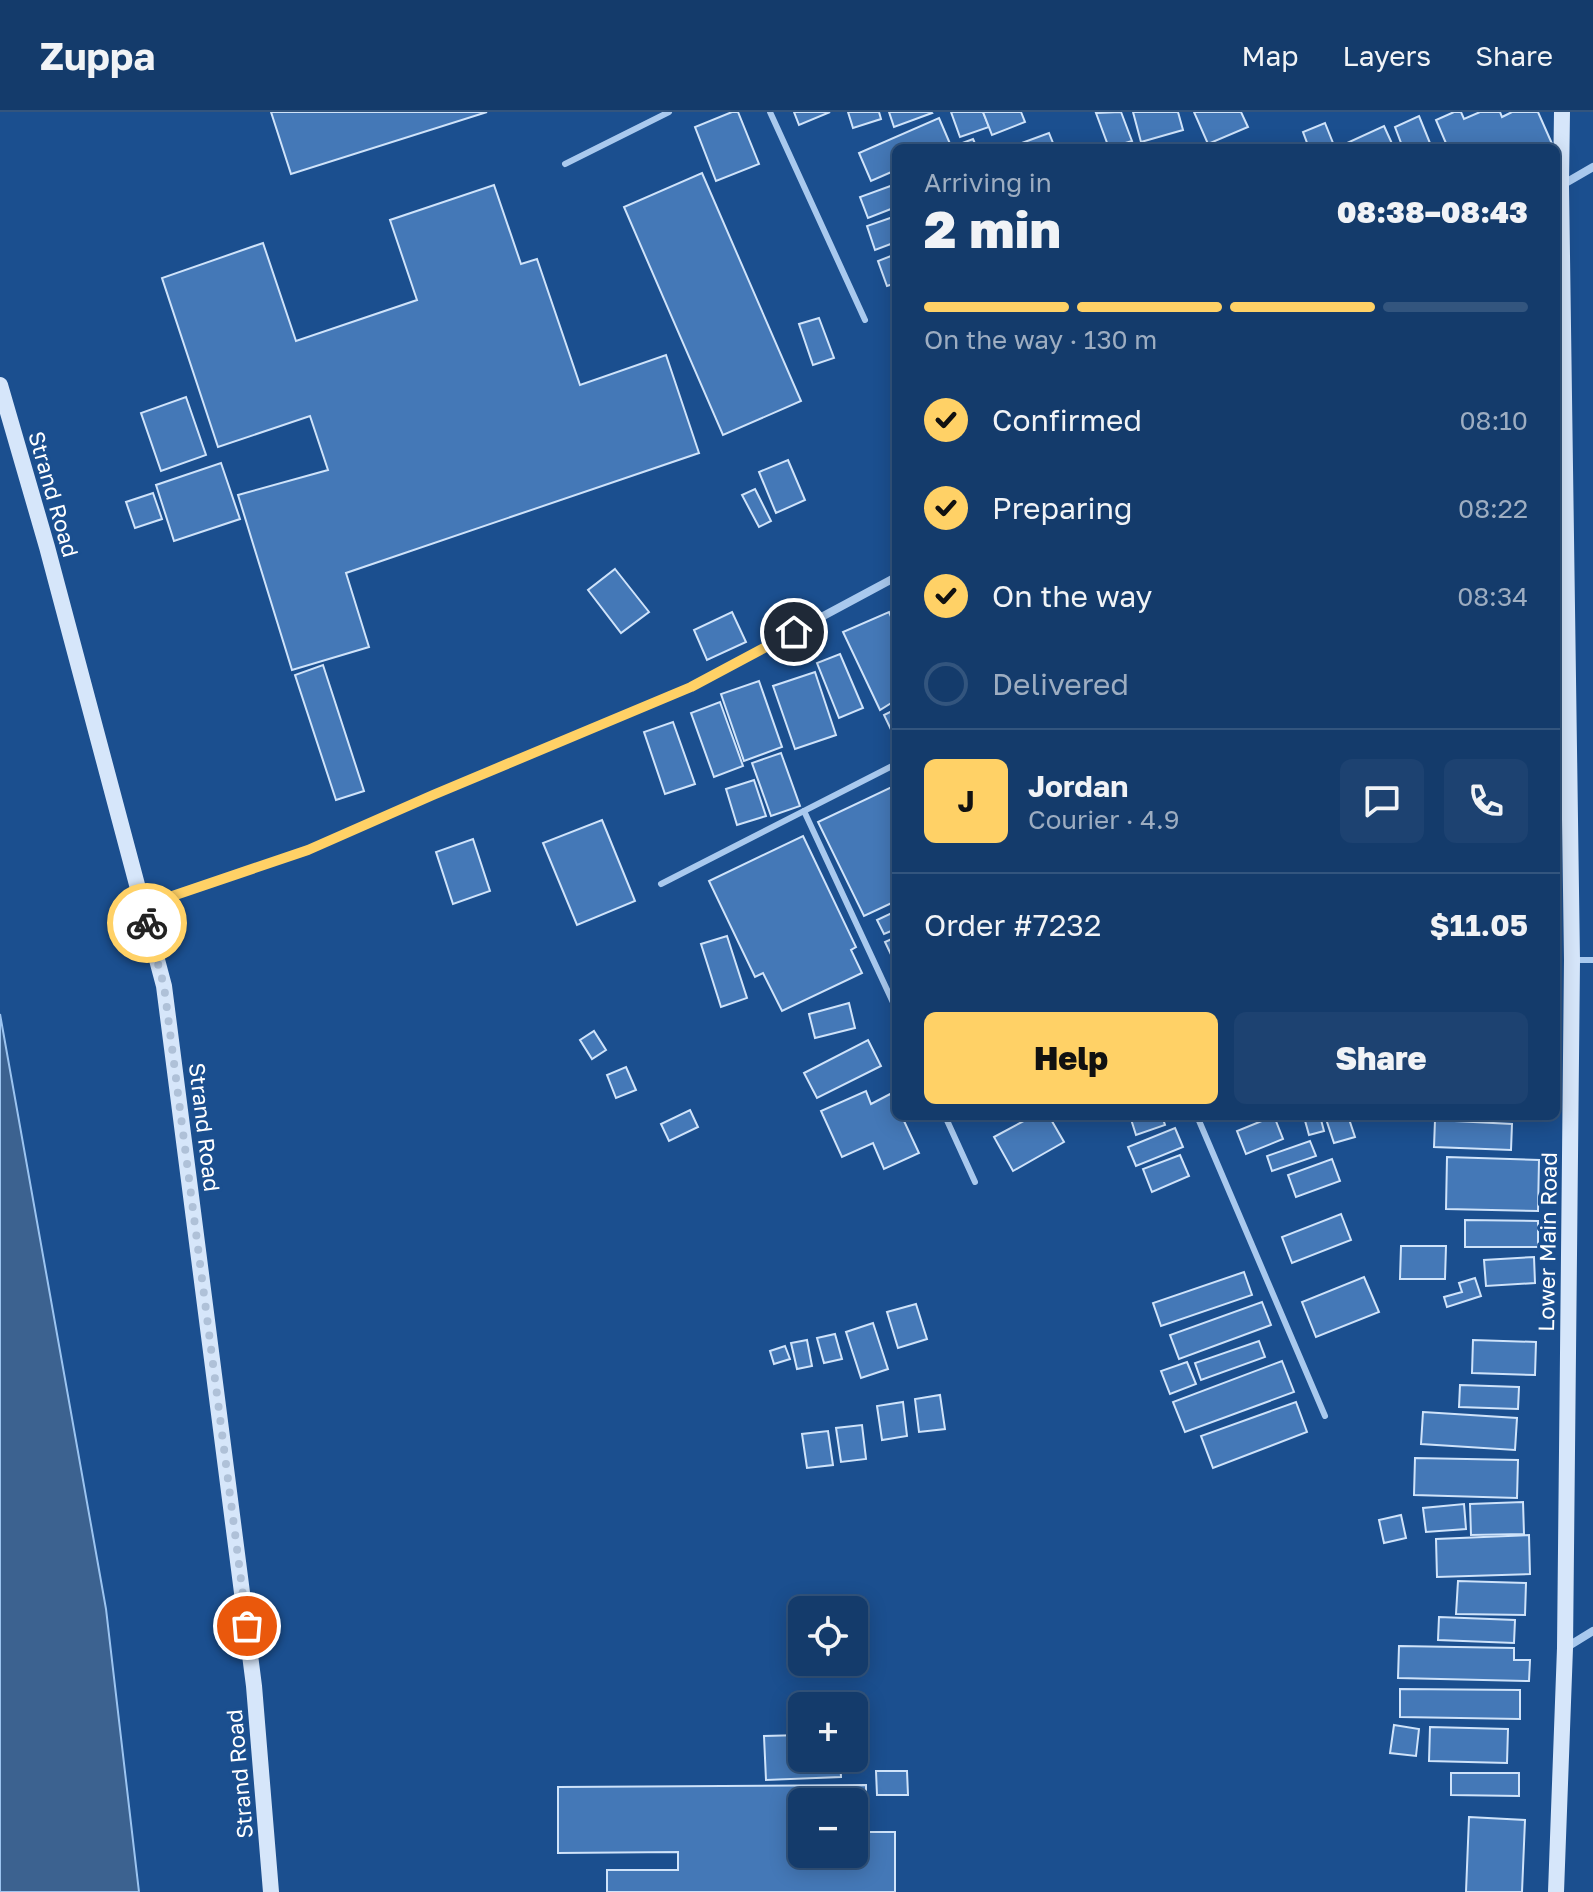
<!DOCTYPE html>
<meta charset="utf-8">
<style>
body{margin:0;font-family:"Golos Text",sans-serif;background:#1d4271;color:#f1f3f6;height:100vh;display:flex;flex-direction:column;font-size:30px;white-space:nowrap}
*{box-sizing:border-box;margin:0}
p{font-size:26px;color:#9dadc1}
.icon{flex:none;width:44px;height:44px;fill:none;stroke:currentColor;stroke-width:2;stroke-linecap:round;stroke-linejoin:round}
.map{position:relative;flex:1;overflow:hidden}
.side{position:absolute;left:892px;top:32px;width:668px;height:976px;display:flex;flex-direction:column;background:#143b6b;border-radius:12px;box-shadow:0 4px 20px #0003,0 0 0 2px #33557e}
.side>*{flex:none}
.buttons{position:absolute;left:788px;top:1484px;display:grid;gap:16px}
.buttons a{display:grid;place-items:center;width:80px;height:80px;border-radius:12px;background:#143b6b;box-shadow:0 4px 20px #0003,0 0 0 2px #33557e;font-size:40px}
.pin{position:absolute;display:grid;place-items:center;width:68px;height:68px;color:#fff;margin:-34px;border:4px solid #fff;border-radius:50%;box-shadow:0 2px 8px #0007}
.courier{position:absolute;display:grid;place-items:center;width:80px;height:80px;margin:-40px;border:6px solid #ffd166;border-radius:50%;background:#fff;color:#222;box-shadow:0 2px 10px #0007}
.summary em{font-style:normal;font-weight:800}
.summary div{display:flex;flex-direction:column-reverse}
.summary{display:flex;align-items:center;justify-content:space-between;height:136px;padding:0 32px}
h1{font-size:52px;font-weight:800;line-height:60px}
.bar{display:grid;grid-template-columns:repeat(4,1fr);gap:12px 8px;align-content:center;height:96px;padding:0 32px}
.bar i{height:10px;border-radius:6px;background:#33557e}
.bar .on{background:#ffd166}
.bar p{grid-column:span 4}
.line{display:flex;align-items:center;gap:20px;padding:0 32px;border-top:2px solid #33557e}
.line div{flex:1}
.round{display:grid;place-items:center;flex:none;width:84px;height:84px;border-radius:12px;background:#1d4271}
ol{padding:0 32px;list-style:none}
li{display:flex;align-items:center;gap:24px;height:88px}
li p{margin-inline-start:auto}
li .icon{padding:8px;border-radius:50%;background:#ffd166;color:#111;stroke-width:4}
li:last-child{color:#9dadc1}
li i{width:44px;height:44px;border:4px solid #33557e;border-radius:50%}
.action{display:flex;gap:16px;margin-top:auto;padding:16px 32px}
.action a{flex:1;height:92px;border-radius:12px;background:#ffd166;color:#111;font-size:32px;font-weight:800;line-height:92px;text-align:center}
.action a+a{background:#1d4271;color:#f1f3f6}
header{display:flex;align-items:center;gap:48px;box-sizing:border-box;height:112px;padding:0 40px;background:#143b6b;border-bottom:2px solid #33557e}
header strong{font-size:38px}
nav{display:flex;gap:44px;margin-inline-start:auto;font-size:28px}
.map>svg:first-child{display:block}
.water{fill:#3c6290;stroke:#9cc4f0;stroke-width:2}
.building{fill:#4478b7;stroke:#cfe3fa;stroke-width:2;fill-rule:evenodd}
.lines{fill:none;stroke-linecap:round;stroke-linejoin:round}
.service{stroke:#a9c9ee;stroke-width:6}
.minor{stroke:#a9c9ee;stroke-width:8}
.secondary{stroke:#d6e6fa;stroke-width:16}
.done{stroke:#afc1d8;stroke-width:8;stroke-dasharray:0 14.4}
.route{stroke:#ffd166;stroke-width:10}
.labels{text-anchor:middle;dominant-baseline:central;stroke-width:6;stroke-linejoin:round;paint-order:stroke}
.street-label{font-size:22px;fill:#fff;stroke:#1b4f8f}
</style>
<header>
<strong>Zuppa</strong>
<nav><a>Map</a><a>Layers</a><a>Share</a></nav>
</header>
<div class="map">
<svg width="1593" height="1780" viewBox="0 0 1593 1780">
<rect width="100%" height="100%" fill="#1b4f8f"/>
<polygon class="water" points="0,902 106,1497 139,1780 0,1780"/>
<g class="building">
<polygon points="271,0 487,0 291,62"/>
<polygon points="732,0 738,0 759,52 716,69 695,15"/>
<polygon points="794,0 830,0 799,13"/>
<polygon points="848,0 879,0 881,7 853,16"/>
<polygon points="889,0 931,0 932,1 894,15"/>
<polygon points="951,0 983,0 989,15 960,25"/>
<polygon points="983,0 1021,0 1025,10 992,23"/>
<polygon points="1121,0 1132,29 1109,36 1096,1"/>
<polygon points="1133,0 1178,0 1183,18 1141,30"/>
<polygon points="1194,0 1241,0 1248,15 1208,32"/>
<polygon points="1454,0 1461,0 1464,7 1480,0 1500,0 1502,5 1512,0 1538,0 1553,34 1547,36 1448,36 1436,8"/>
<polygon points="1419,4 1432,36 1403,36 1395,15"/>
<polygon points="939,6 951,34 946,36 896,36 896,58 871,69 859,41"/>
<polygon points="1325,11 1335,36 1309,36 1303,20"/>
<polygon points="1384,14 1394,36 1349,36 1347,31"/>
<polygon points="1049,21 1055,36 1008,36"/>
<polygon points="973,27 977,36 949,36"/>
<polygon points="702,61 801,289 723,323 624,95"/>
<polygon points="896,72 896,95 868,106 860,85"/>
<polygon points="494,73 521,152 537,147 580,273 666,243 699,341 346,461 369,535 292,558 238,383 328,358 310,304 218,335 162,166 263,131 296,229 417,188 390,108"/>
<polygon points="896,104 896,130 875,138 867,114"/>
<polygon points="896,142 896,171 887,174 878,149"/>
<polygon points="819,206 834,246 813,253 799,212"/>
<polygon points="186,285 206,343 161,359 141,301"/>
<polygon points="788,348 805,388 776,401 759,360"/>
<polygon points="221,351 240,407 174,429 156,373"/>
<polygon points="755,377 771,409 759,415 742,383"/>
<polygon points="153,381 162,407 135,416 126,390"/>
<polygon points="615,457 649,500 621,521 588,478"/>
<polygon points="732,500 746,530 707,548 694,518"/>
<polygon points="889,500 896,516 896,588 880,598 843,520"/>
<polygon points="840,542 863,596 839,606 817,551"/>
<polygon points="323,553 364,679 336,688 295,563"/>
<polygon points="815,560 836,623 795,637 773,574"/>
<polygon points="759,569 782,635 744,649 721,582"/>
<polygon points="720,590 743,654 714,665 691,601"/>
<polygon points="896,597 896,623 894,624 884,603"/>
<polygon points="673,610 695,672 665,682 644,620"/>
<polygon points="781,641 800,694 771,704 752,651"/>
<polygon points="754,668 766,704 737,713 726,677"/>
<polygon points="896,673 896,789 864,804 818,710"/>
<polygon points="602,708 635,789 577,813 543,731"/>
<polygon points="803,724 856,835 851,838 862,861 782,899 763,861 755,865 709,769"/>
<polygon points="473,727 490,779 453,792 436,740"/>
<polygon points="896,799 896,817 884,822 877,808"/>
<polygon points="727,824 747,886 721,895 701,832"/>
<polygon points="896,825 896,853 885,830"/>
<polygon points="849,891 855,916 815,926 809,902"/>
<polygon points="594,919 606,938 592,947 580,928"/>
<polygon points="868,928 881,954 817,986 804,961"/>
<polygon points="626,955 636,978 616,986 607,963"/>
<polygon points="866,979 871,992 896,979 896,1004 910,1004 910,1006 904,1009 919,1041 884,1057 873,1031 842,1045 821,999"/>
<polygon points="690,998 698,1015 669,1029 661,1012"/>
<polygon points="1033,1004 1049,1004 1064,1030 1013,1059 994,1025"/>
<polygon points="1130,1004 1162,1004 1165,1013 1136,1023"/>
<polygon points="1274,1004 1283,1027 1246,1042 1237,1019"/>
<polygon points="1308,1004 1320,1004 1324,1019 1309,1023 1304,1005"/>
<polygon points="1325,1004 1348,1004 1355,1025 1334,1031"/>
<polygon points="1435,1008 1512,1012 1511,1038 1434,1035"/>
<polygon points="1175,1016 1183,1035 1136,1054 1128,1035"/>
<polygon points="1310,1029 1316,1044 1272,1059 1267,1044"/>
<polygon points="1180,1043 1189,1064 1152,1080 1143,1057"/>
<polygon points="1447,1045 1539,1048 1538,1099 1446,1097"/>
<polygon points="1332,1047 1340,1069 1296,1085 1288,1063"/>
<polygon points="1341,1102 1351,1128 1292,1151 1282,1125"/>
<polygon points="1465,1108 1538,1109 1538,1135 1465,1135"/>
<polygon points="1401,1134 1446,1134 1445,1167 1400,1167"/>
<polygon points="1534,1145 1535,1171 1486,1174 1484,1148"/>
<polygon points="1244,1160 1252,1183 1161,1214 1153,1191"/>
<polygon points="1364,1165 1379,1200 1316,1225 1302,1190"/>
<polygon points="1475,1166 1481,1184 1447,1195 1444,1185 1462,1180 1459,1171"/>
<polygon points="1262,1190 1271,1213 1179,1247 1170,1223"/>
<polygon points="916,1192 927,1227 898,1236 887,1200"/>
<polygon points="873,1211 888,1257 861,1266 846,1220"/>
<polygon points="835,1222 842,1247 824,1251 817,1226"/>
<polygon points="807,1228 812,1254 797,1257 791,1231"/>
<polygon points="1473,1228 1536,1230 1535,1263 1472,1261"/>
<polygon points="1259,1229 1265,1245 1201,1268 1195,1251"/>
<polygon points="785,1234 790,1247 774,1252 770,1239"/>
<polygon points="1282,1249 1294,1280 1185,1320 1173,1290"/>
<polygon points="1187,1250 1196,1272 1170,1282 1161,1259"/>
<polygon points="1460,1273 1519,1275 1518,1297 1459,1295"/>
<polygon points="940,1283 945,1317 919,1320 915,1287"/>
<polygon points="903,1290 907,1324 882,1328 877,1294"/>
<polygon points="1296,1290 1307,1320 1213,1356 1201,1324"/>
<polygon points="1423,1300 1517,1306 1515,1338 1421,1332"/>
<polygon points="862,1313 866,1347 841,1350 836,1316"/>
<polygon points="828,1319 833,1353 807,1356 802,1322"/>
<polygon points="1415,1346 1518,1348 1517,1386 1414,1383"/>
<polygon points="1523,1390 1524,1422 1471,1423 1470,1392"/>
<polygon points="1464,1392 1466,1417 1426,1420 1423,1396"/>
<polygon points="1401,1403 1406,1426 1384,1431 1379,1408"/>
<polygon points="1529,1423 1530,1462 1437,1465 1436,1427"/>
<polygon points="1458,1469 1526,1471 1525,1503 1456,1502"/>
<polygon points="1439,1505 1515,1508 1514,1531 1438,1528"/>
<polygon points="1399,1534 1514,1536 1514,1548 1530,1548 1529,1569 1398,1566"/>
<polygon points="1400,1577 1520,1578 1520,1607 1400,1605"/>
<polygon points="1394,1613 1419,1617 1416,1644 1390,1641"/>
<polygon points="1430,1615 1508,1617 1507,1651 1429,1649"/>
<polygon points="802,1623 802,1646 840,1646 841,1665 766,1668 764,1624"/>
<polygon points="876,1659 907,1659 908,1683 877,1683"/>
<polygon points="1451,1661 1519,1661 1519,1684 1451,1683"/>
<path d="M866 1673V1720H895V1780H607V1758H678V1740L558 1741V1675ZM802 1690H854V1742H802Z"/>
<polygon points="1469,1705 1525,1708 1522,1780 1466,1780"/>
</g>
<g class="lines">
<g class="service">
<polyline points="770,0 865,208"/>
<polyline points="565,52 669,0"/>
<polyline points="804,699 896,897"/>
<polyline points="661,772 896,652"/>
<polyline points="1575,848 1593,848"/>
<polyline points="945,1004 975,1070"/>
<polyline points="1197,1004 1325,1304"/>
</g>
<g class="minor">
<polyline points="1562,73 1593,55"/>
<polyline points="143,794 308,738 433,683 691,575 896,465"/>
<polyline points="1567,1535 1593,1519"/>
</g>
<g class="secondary">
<polyline points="0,273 47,435 164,874 254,1574 271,1780"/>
<polyline points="1556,1780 1565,1536 1572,848 1561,73 1562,0"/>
</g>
</g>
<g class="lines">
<polyline class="done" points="147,811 164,874 247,1514"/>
<polyline class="route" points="147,811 143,794 308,738 433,683 691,575 794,520"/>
</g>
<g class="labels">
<g class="street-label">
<text transform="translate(54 382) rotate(74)">Strand Road</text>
<text transform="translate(205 1015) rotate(83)">Strand Road</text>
<text transform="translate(1547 1130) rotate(-89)">Lower Main Road</text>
<text transform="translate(239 1662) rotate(-95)">Strand Road</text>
</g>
</g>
</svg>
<div class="buttons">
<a><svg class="icon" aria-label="locate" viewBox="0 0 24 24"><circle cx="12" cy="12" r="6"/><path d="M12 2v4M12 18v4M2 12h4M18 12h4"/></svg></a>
<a>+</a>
<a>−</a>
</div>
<div class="pin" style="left:247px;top:1514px;background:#ea580c"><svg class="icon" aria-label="bag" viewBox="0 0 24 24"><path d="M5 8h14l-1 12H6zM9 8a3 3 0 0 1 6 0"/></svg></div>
<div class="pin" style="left:794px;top:520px;background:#1f2937"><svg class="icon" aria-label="home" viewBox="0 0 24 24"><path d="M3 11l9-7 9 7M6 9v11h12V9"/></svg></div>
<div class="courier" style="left:147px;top:811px"><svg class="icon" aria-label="bike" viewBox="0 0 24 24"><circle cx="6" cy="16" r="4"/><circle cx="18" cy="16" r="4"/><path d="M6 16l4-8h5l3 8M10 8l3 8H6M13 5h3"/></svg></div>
<section class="side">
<div class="summary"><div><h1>2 min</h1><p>Arriving in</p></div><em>08:38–08:43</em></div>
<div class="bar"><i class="on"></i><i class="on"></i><i class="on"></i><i></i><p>On the way · 130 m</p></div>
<ol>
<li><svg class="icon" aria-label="check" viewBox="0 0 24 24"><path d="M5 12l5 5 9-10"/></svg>Confirmed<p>08:10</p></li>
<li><svg class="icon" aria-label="check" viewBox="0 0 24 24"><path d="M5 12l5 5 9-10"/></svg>Preparing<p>08:22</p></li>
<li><svg class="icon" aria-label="check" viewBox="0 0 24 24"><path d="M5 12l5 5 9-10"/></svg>On the way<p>08:34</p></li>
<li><i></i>Delivered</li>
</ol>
<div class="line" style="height:144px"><b class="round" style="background:#ffd166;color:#111">J</b><div><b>Jordan</b><p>Courier · 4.9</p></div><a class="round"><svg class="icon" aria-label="chat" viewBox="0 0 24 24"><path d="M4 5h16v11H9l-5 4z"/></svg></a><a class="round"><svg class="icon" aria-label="phone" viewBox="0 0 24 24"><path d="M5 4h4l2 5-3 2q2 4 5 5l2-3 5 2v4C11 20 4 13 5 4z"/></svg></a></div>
<div class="line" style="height:104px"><div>Order #7232</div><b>$11.05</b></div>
<div class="action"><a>Help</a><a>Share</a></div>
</section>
</div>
